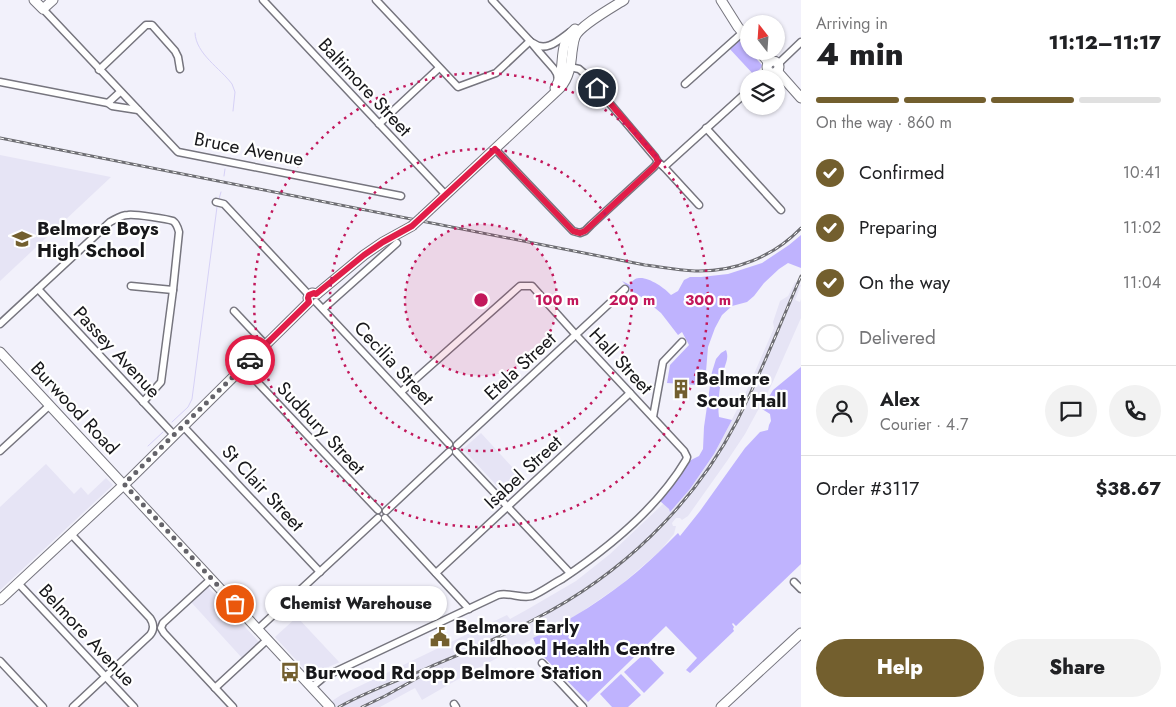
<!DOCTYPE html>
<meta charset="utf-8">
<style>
body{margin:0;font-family:Jost,sans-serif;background:#f2f2f2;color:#202124;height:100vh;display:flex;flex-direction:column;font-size:19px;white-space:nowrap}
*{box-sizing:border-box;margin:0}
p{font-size:16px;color:#757577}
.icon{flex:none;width:28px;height:28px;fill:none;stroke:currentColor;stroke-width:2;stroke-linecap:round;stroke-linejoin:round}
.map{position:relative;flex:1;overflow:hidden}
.sheet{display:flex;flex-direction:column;background:#fff;width:375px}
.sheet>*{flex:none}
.needle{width:32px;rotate:343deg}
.controls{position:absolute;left:740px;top:15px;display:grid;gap:10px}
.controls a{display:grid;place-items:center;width:45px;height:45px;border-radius:50%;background:#fff;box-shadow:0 1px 4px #0004;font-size:25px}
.pin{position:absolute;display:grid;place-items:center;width:42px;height:42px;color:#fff;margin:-21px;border:2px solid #fff;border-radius:50%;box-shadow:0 1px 5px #0007}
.courier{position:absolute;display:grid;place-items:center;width:50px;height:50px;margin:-25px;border:4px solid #e11d48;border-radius:50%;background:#fff;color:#222;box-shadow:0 1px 6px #0007}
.bubble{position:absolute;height:35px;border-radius:18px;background:#fff;box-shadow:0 1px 4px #0004;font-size:16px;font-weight:800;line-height:35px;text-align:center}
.overview em{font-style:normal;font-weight:800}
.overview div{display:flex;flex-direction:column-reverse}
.overview{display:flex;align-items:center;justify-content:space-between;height:85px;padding:0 15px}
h1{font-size:32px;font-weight:800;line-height:38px}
.bar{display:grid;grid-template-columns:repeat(4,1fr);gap:8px 5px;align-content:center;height:60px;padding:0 15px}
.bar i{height:6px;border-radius:4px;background:#e0e0e0}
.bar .on{background:#735f2e}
.bar p{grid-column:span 4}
.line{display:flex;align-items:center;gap:12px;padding:0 15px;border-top:1px solid #e0e0e0}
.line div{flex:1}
.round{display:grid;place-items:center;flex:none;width:52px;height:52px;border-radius:26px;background:#f2f2f2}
ol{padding:0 15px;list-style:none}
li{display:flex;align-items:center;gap:15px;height:55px}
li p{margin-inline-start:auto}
li .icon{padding:5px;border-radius:50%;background:#735f2e;color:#fff;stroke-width:4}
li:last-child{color:#757577}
li i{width:28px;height:28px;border:2px solid #e0e0e0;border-radius:50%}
.primary-button{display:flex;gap:10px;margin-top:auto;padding:10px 15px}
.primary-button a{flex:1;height:58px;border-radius:30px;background:#735f2e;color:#fff;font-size:20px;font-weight:800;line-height:58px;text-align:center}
.primary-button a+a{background:#f2f2f2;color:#202124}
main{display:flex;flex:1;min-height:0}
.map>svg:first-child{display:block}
.built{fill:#e6e4f5}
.green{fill:#bfb3fe}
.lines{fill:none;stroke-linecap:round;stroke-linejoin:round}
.stream{stroke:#d6d1f6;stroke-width:1}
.street-casing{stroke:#76757e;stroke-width:9}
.secondary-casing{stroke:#76757e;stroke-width:11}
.street{stroke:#fff;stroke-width:6}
.secondary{stroke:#fff;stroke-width:9}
.rail-casing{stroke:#6e6e73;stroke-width:3}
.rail{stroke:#fff;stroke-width:1;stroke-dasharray:4;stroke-linecap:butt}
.secondary-bridge-casing{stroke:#76757e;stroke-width:11;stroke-linecap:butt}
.secondary-bridge{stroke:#fff;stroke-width:9}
.done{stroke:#646369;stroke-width:5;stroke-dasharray:0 9}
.route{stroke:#e11d48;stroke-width:6}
.ring{fill:none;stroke:#c2185b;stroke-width:2.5;stroke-dasharray:2.5 5}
.labels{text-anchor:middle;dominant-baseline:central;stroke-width:4.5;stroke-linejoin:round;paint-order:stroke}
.street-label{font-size:19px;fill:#17171a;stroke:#fff}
.poi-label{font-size:19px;font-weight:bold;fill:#17171a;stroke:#fff;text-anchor:start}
.centre{fill:#c2185b;stroke:#fff;stroke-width:2.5}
.ring-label{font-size:15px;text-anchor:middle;font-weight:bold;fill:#c2185b;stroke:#fff;stroke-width:4.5;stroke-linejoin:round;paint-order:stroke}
</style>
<main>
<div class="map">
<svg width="801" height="707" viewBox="0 0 801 707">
<rect width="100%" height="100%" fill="#f2f1fb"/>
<g class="built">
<polygon points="0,155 111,177 0,281"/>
<polygon points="795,282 801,285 795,300 800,302 801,299 801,318 771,386 745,434 727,461 688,516 682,520 680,518 676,518 672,523 673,526 676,526 674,534 660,551 622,584 577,615 462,677 422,700 415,688 380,707 323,707 341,695 507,615 510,619 528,609 576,581 610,554 664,503 669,509 670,512 690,489 701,473 714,454 725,433 747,390 774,328 773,322 780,301 788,296"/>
<polygon points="481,433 525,481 507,497 463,449"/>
<polygon points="46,464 74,494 81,487 88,495 106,478 113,485 0,590 0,507"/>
<polygon points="208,587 259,642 242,658 191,602"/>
<polygon points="297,617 339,662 340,662 310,675 275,637"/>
</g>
<g class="green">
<polygon points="738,39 762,65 761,68 754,75 728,47"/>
<path d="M801 235V268L788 263 779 269 764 283 754 296 747 302 732 306 722 315 715 328 708 347 705 384 697 385 667 383 670 365 689 345 682 332 678 335 661 313 643 298 633 292 622 281 630 285C632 281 635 278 639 278 649 277 665 288 671 295L678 291 684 280 690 277H701L728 274 762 263 789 245Z"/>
<path d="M726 350C729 358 726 362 724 369 720 384 717 402 719 417L732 420 714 454 690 489 670 512 669 509 660 501 691 460 699 456 703 449 704 427 712 372 716 359 721 353Z"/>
<path d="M801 367V564L736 626 733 623 732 624 734 627 733 629 734 631 690 673 686 670 697 658 666 626 588 702 539 652 533 638C571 620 606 598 638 571 652 559 665 546 678 533L680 536 700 511 745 448 760 432 768 430 769 425 771 421 770 414 762 409 773 390Z"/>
<polygon points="645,653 664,673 644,693 624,672"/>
<polygon points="621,674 641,695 628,707 612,707 600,694"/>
</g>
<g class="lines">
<g class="stream">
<path d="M195 33C196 54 220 68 232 84L235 92 233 111"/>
<polyline points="224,176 225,169"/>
<polyline points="219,199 221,192"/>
<polyline points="172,422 188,407 192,399 217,207"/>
<polyline points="148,446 163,432"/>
</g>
<defs>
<g id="street">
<polyline points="263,0 445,194"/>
<polyline points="376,0 458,87 496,73 530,41"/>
<polyline points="492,0 530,41 540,53 554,69 557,74 558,80"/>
<polyline points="43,9 178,152 401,196"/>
<path d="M533 43C546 53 559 40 570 32"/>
<polyline points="778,64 801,42"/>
<polyline points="570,67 579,69 585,74 655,157 658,162 664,167 699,205"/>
<polyline points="99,70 146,25 152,25 175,51 178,57 180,69"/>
<polyline points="761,79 769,71"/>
<polyline points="0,82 108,103 112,106 138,110"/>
<polyline points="685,84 742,33"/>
<polyline points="108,103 120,92"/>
<polyline points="379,124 439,68"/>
<polyline points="706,128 781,210"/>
<polyline points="495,149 573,231 580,233 585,231 591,225 654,167 658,162"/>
<polyline points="664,167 749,90"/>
<polyline points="216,202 224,204 309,295"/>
<polyline points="131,286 173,290"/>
<polyline points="38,289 174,435"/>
<polyline points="316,302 449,444"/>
<polyline points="323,309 397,243"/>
<polyline points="234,311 265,344"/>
<path d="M0 324 110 222C116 219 121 215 128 215 135 214 168 219 173 221 176 223 178 228 179 232L173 290 161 382 143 402"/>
<polyline points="243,367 378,510"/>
<polyline points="653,417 663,362 682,342"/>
<polyline points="183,426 320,572"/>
<polyline points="457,445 625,289"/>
<polyline points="0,451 50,405"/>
<polyline points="456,452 570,573"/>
<polyline points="386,511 449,452"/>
<polyline points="385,518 469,609"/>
<path d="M71 534 150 618C154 624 154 630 150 635L73 707"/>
<polyline points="436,573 630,393"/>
<polyline points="211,579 163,623 161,628 164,633 233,707"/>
<polyline points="794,582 801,589"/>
<polyline points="18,583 134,707"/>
<polyline points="258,629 378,518"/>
<polyline points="0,661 43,707"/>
<polyline points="542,663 583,707"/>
<path d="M312 687 324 677 498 595C509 592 521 599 532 596 542 592 552 584 562 579 607 549 658 507 686 460L687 457 684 451 576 335 532 286H520L401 392"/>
<polyline points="215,688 268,639"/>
<polyline points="454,704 456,707"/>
</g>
<g id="secondary">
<polyline points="34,0 43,9 53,0"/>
<polyline points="721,0 738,27 749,40"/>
<polyline points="759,51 769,63"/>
<circle cx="773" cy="67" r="6"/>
<polyline points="777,71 801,98"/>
<path d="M555 88C568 68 555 46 575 29"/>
<path d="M423 216 560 88C569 78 571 65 572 52 573 47 573 42 575 37 579 26 613 7 624 0"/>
<polyline points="317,294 364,255 383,242 412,226"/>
<polyline points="0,352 330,707"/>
<polyline points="0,600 130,479 309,302 308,298 309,295 312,293 317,294"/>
<polyline points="721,707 801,633"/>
</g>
</defs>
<use href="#street" class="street-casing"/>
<use href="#secondary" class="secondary-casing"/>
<use href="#street" class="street"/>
<use href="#secondary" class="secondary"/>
<defs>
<g id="rail">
<path d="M0 138 645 265C661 267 678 270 695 271 735 272 773 257 801 228"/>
<path d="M339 707C369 690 401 680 432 666 467 652 502 636 535 619 621 575 693 506 737 421 761 374 780 324 801 276"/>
<polyline points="362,707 385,696 421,676"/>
</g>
</defs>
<use href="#rail" class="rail-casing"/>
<use href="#rail" class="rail"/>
<defs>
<polyline id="secondary-bridge" points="412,226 423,216"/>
</defs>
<use href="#secondary-bridge" class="secondary-bridge-casing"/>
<use href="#secondary-bridge" class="secondary-bridge"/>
</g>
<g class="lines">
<polyline class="done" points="235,604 124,484 250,360"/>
<polyline class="route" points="250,360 309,302 308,298 309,295 314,293 316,294 364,255 383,242 412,226 495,149 573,231 580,233 585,231 654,167 658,162 656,157 597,88"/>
</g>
<circle cx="481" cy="300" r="76" fill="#c2185b" fill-opacity=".12"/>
<g class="ring">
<circle cx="481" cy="300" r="76"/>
<circle cx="481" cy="300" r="151"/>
<circle cx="481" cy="300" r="227"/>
</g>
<defs>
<symbol id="school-bare" viewBox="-9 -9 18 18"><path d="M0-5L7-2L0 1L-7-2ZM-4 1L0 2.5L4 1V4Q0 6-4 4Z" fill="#735f2e" stroke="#fff" stroke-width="2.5" paint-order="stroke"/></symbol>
<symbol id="building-bare" viewBox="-9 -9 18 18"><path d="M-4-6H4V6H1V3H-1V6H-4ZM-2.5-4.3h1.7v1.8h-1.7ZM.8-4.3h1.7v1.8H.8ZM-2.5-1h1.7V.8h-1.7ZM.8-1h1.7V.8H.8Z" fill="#735f2e" stroke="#fff" stroke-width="2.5" paint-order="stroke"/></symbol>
<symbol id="civic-bare" viewBox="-9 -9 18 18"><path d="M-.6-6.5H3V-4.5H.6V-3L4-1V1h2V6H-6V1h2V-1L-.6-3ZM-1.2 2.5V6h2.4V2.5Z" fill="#735f2e" stroke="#fff" stroke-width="2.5" paint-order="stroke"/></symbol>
<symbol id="bus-bare" viewBox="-9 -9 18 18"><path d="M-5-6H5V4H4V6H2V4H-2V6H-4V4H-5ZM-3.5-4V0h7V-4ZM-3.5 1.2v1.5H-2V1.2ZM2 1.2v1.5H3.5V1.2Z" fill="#735f2e" stroke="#fff" stroke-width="2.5" paint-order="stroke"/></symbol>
</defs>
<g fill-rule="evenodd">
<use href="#school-bare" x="8" y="225" width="28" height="28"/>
<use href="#building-bare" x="667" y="375" width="28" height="28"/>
<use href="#civic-bare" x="426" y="623" width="28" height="28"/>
<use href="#bus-bare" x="276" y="658" width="28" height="28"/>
</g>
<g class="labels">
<g class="street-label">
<text transform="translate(365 87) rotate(47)">Baltimore Street</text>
<text transform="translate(249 149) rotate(11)">Bruce Avenue</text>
<text transform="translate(117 352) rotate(47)">Passey Avenue</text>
<text transform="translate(621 361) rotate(47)">Hall Street</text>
<text transform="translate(394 363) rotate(47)">Cecilia Street</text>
<text transform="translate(520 366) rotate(-43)">Etela Street</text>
<text transform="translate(75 408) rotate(47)">Burwood Road</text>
<text transform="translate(321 428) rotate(47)">Sudbury Street</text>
<text transform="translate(523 472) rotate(-43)">Isabel Street</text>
<text transform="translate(263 488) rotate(47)">St Clair Street</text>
<text transform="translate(87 635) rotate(47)">Belmore Avenue</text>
</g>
<g class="poi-label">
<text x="37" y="228">Belmore Boys<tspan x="37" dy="22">High School</tspan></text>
<text x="696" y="378">Belmore<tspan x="696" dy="22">Scout Hall</tspan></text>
<text x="455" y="626">Belmore Early<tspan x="455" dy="22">Childhood Health Centre</tspan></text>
<text x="305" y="672">Burwood Rd opp Belmore Station</text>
</g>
</g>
<circle cx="481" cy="300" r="8" class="centre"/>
<g class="ring-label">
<text x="557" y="305">100 m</text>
<text x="632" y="305">200 m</text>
<text x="708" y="305">300 m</text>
</g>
</svg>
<div class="controls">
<a><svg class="needle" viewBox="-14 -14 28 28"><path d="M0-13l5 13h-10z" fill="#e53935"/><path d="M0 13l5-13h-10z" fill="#757577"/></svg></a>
<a><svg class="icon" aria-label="layers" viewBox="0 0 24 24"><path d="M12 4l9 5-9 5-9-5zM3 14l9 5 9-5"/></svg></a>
</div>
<div class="pin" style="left:235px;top:604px;background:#ea580c"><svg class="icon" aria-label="bag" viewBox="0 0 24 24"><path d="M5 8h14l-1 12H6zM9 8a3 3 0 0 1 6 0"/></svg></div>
<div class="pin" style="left:597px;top:88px;background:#1f2937"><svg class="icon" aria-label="home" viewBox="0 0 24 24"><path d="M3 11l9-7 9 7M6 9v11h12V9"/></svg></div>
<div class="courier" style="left:250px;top:360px"><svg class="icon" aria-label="car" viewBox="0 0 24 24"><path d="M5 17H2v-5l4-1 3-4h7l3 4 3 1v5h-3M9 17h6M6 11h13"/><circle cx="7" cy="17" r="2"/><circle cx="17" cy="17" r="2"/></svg></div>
<div class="bubble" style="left:265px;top:586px;width:182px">Chemist Warehouse</div>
</div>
<section class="sheet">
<div class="overview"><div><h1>4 min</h1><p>Arriving in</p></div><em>11:12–11:17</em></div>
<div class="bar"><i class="on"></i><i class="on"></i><i class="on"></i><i></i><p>On the way · 860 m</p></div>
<ol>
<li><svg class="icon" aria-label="check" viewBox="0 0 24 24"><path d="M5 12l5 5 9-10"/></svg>Confirmed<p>10:41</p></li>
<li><svg class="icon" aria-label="check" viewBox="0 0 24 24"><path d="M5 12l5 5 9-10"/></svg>Preparing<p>11:02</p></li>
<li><svg class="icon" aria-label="check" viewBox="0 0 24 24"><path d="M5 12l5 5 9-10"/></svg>On the way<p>11:04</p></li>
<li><i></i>Delivered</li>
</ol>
<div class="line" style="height:90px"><a class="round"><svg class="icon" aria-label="person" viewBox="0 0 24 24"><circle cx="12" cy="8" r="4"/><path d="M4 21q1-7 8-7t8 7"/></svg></a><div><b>Alex</b><p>Courier · 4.7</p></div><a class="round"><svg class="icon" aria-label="chat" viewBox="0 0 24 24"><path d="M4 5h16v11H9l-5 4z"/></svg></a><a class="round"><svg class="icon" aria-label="phone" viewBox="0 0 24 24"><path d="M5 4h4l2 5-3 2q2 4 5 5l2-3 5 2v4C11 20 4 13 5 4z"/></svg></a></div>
<div class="line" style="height:65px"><div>Order #3117</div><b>$38.67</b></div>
<div class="primary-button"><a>Help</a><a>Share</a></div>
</section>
</main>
